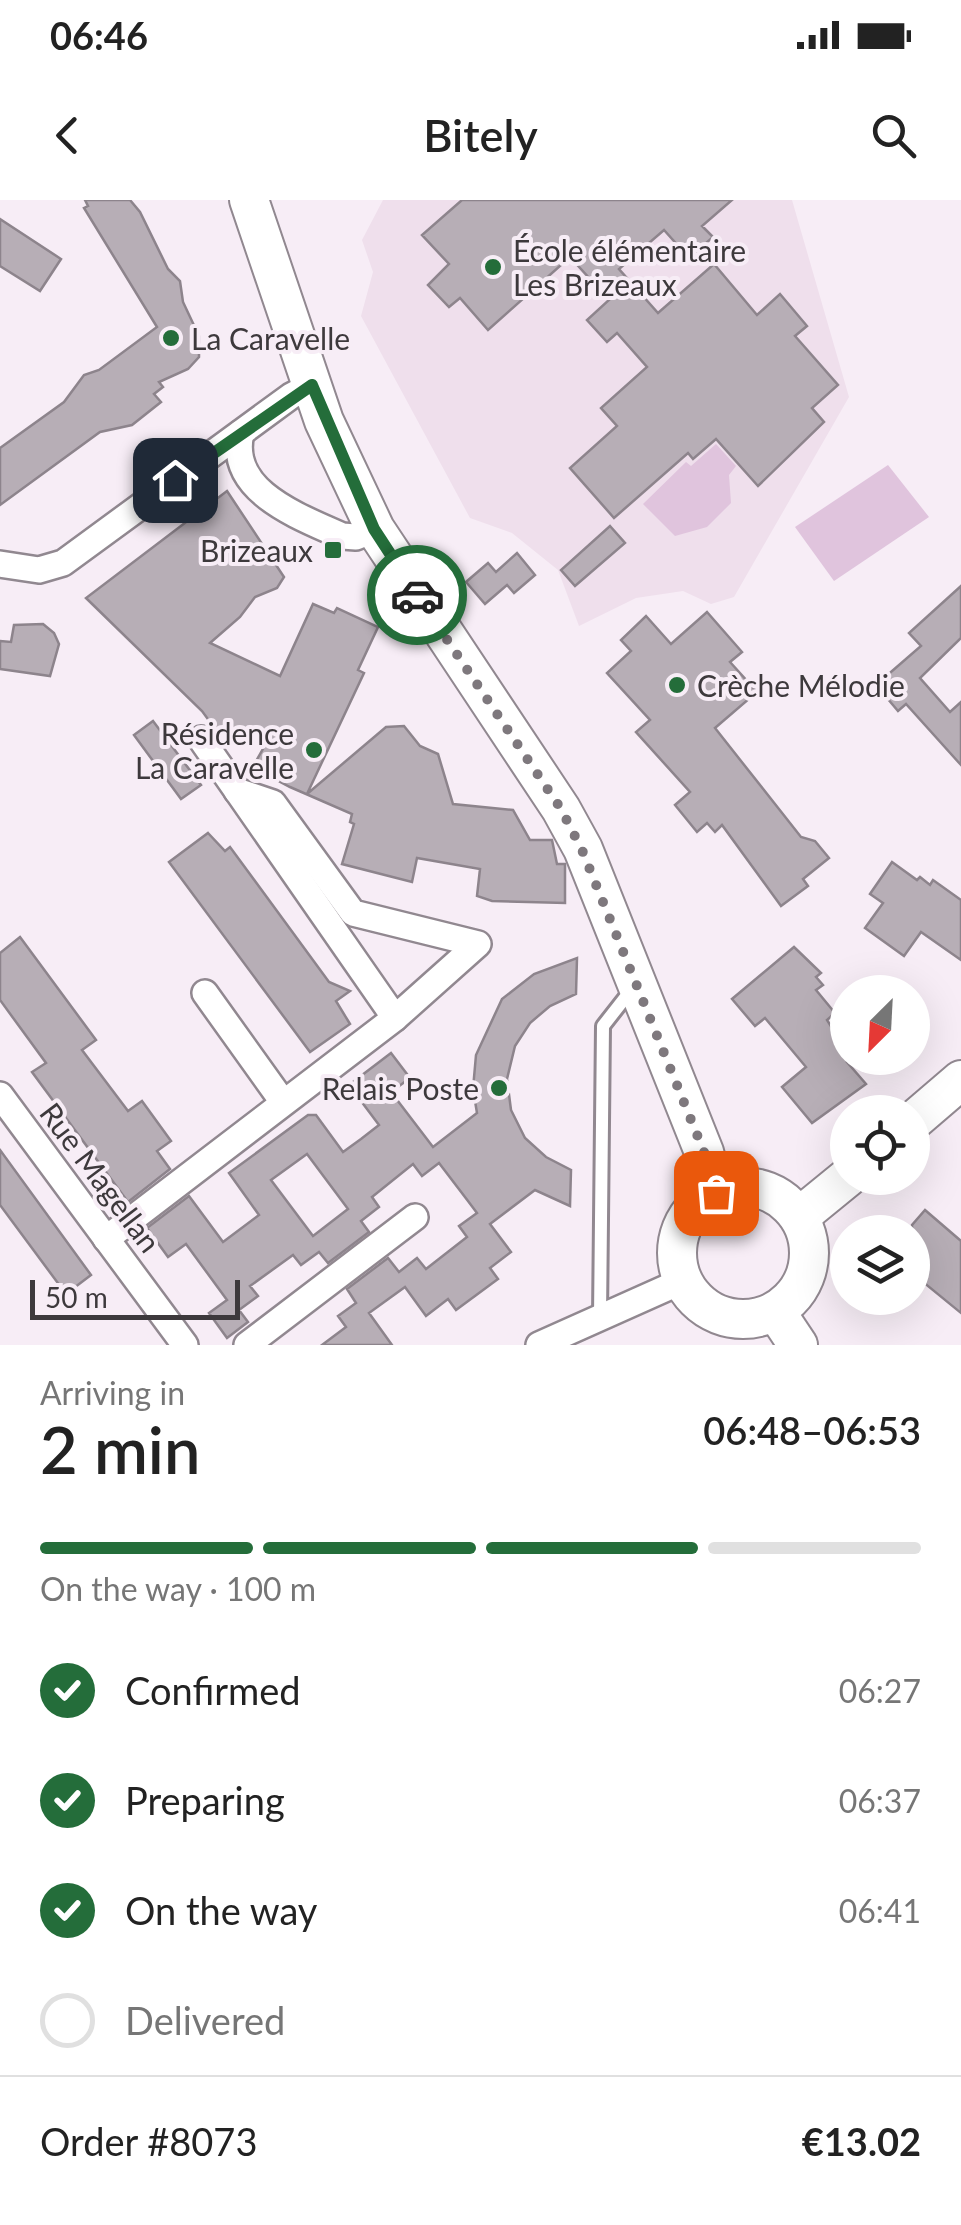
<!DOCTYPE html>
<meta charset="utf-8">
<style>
body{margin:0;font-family:Lato,sans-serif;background:#f6f6f6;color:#222;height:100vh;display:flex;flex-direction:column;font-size:38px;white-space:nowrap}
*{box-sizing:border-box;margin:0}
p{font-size:32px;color:#767676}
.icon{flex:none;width:55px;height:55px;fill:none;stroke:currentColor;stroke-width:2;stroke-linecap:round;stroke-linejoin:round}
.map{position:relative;height:1145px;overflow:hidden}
.side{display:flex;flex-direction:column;background:#fff;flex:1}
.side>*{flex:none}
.needle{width:65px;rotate:204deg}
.tools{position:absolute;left:830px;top:775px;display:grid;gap:20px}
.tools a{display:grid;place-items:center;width:100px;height:100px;border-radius:50%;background:#fff;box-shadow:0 10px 40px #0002;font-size:50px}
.scale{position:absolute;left:30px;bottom:25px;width:210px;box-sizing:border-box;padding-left:10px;border:5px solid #3d393c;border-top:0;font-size:28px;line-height:35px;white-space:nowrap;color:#3d393c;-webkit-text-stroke:8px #f7edf6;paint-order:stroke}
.pin{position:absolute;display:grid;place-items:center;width:85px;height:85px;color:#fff;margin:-42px;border-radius:20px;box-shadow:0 5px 15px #0006}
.courier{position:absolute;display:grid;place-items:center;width:100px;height:100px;margin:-50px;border:8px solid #246d3a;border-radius:50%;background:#fff;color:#222;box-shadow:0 2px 12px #0007}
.headline em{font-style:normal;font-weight:600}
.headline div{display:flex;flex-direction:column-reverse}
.headline{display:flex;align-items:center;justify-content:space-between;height:170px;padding:0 40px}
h1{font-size:65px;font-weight:600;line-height:75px}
.bar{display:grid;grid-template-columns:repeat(4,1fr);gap:15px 10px;align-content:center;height:120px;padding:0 40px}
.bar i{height:12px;border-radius:8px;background:#e0e0e0}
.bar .current{background:#246d3a}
.bar p{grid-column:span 4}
.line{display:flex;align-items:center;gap:25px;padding:0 40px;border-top:2px solid #e0e0e0}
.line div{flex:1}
ol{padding:0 40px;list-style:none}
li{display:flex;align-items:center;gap:30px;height:110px}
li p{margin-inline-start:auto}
li .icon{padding:10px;border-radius:50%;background:#246d3a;color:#fff;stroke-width:4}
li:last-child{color:#767676}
li i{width:55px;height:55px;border:5px solid #e0e0e0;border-radius:50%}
.status{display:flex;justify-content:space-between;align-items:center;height:70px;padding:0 50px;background:#fff;direction:ltr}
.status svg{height:28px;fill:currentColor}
header{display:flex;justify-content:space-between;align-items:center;height:130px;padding:0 40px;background:#fff;font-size:45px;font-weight:600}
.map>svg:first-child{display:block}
.built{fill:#efdfec}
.green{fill:#e0c4dd}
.building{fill:#b7aeb6;stroke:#8d848c;stroke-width:2.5;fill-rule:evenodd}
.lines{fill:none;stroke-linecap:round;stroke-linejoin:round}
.lane-casing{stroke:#918890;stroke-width:18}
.street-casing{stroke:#918890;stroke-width:30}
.secondary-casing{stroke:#918890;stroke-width:42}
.lane{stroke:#fff;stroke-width:12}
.street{stroke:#fff;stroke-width:25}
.secondary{stroke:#fff;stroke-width:38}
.done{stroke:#7e787d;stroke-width:10;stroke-dasharray:0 18}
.route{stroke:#246d3a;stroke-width:12}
.poi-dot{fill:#246d3a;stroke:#f7edf6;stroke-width:4}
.labels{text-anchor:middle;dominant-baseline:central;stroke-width:8;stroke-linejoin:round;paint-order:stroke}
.poi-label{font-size:30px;fill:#3d393c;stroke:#f7edf6;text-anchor:start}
.street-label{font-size:30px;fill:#3d393c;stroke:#f7edf6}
</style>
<div class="status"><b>06:46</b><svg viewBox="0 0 49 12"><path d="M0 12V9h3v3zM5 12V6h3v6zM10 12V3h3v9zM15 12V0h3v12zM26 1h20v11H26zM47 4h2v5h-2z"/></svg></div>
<header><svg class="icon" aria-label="back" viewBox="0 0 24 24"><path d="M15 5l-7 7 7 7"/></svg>Bitely<svg class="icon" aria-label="search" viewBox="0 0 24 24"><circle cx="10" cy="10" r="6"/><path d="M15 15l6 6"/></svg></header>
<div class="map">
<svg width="961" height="1145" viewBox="0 0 961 1145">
<rect width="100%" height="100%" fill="#f7edf6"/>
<polygon class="built" points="383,0 792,0 849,197 734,397 711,404 683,391 636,398 579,426 558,370 512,333 470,318 361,116 373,72 362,40"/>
<g class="green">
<polygon points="716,244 736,266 729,275 731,303 707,327 675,336 643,304 686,262 691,266"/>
<polygon points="888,265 929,317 834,381 795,327"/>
</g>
<g class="building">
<polygon points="85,0 130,0 140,12 168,69 180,81 183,102 199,136 199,157 188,169 159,182 163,187 154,194 161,202 132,225 100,232 0,305 0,248 64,202 84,175 99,170 157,127 84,8 88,6"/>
<polygon points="462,0 732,0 702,26 713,37 689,58 664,30 619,69 658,113 714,64 757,115 780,94 807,126 795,136 838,185 812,208 824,222 758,286 716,239 693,259 688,253 614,318 570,268 617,226 601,208 647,167 617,133 607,142 587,120 609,100 570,57 488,130 460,98 449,107 428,85 449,64 422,35"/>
<polygon points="0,19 61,59 40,91 0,66"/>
<polygon points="227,291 284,377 277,388 255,397 240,417 210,443 280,476 313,404 334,413 337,408 378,427 358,470 364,473 307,594 386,527 404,526 420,546 438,554 453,604 513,610 530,640 552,640 557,664 565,664 565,703 492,701 477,696 480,669 417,658 412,682 342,664 354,624 350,622 352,614 290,587 269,576 271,572 255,563 264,547 218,533 202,511 86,398"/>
<polygon points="610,326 625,343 575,386 561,370"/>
<polygon points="517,353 535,375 514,393 507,385 485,404 466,382 488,363 496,372"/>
<polygon points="961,386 961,438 920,478 950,512 961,502 961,565 906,504 898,511 876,485 921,446 909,433"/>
<polygon points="707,412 742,452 730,462 757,492 715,528 801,637 815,641 829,658 803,679 808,686 781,706 722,625 715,632 707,623 697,632 675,605 690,592 636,532 650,520 607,473 631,451 621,440 646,416 671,444"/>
<polygon points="43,424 54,433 59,444 50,476 0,469 0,441 11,442 14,425"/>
<polygon points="153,521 201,585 181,599 134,535"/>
<polygon points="208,633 225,651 230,647 329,782 350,791 336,801 350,824 310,852 169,662"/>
<polygon points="892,662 917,680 920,677 930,685 933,680 961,700 961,760 921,732 904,756 865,728 883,703 870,694"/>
<polygon points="20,737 96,840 82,850 128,911 142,901 171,941 157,951 170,969 128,1002 32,872 46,863 0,800 0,753"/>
<polygon points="794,747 821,773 816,777 823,785 816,790 835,813 827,820 851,858 847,862 866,884 812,923 782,887 806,867 765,818 755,826 732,799"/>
<path d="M577 758 576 794 550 806 530 823 515 846 507 879 511 910 525 938 546 957 571 970 570 1006 535 990 490 1024 511 1052 490 1068 498 1079 456 1110 448 1099 426 1116 405 1087 369 1113 392 1145H322L346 1127 338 1116 356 1103 347 1089 388 1058 399 1072 417 1058 426 1069 467 1037 459 1026 477 1013 468 1001 439 963 422 976 413 964 372 997 379 1007 361 1021 369 1032 328 1063 319 1052 301 1065 293 1055 250 1086 258 1096 239 1110 248 1122 227 1138 209 1113 227 1100 186 1044 168 1057 147 1028 189 996 223 1042 259 1015 229 973 308 915H316L343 952 361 939 379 925 349 885 391 853 410 878 391 892 433 947 477 913 473 889 476 855 502 799 534 774ZM307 954 348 1009 313 1036 271 980Z"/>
<polygon points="0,950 91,1075 66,1094 0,1005"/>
<polygon points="925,1010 961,1041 961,1113 912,1073 912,1025"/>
</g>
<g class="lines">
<defs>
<polyline id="lane" points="600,1117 603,826 632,789"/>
<g id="street">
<path d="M241 233C227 291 298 316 342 336L356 337 375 329"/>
<polyline points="0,364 39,370 63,363 291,196 312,185"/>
<polyline points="237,591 273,603 353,713 478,744 395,818"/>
<polyline points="205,793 283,902"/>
<polyline points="0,895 185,1145"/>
<polyline points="106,1039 395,818 201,539"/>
<polyline points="247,1145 415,1017"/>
<polyline points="539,1145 682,1081"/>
</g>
<g id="secondary">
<polyline points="249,0 324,221 375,329 561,609 583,649 704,952 715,993"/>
<polyline points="912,922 961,880"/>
<circle cx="743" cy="1053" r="66"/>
<polyline points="799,1017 848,977"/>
<polyline points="776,1112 798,1145"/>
</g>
</defs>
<use href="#lane" class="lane-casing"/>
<use href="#street" class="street-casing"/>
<use href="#secondary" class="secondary-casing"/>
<use href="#lane" class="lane"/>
<use href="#street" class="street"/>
<use href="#secondary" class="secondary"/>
</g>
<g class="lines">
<polyline class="done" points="417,395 561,609 582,650 704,952 716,993"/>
<polyline class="route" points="175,280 312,185 374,329 417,395"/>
</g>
<g class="poi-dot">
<circle cx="493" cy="67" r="10"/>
<circle cx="171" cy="138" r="10"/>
<rect x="323" y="340" width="20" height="20" rx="5"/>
<circle cx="677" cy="485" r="10"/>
<circle cx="314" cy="550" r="10"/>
<circle cx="499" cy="888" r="10"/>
</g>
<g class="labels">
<g class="poi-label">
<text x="513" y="50">École élémentaire<tspan x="513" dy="34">Les Brizeaux</tspan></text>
<text x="191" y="138">La Caravelle</text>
<text x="313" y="350" text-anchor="end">Brizeaux</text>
<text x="697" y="485">Crèche Mélodie</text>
<text x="294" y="533" text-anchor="end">Résidence<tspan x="294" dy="34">La Caravelle</tspan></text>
<text x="479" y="888" text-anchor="end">Relais Poste</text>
</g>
<g class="street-label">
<text transform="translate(101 977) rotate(53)">Rue Magellan</text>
</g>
</g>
</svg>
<div class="tools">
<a><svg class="needle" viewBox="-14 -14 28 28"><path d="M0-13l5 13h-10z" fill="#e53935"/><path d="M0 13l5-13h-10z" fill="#767676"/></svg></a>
<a><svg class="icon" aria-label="locate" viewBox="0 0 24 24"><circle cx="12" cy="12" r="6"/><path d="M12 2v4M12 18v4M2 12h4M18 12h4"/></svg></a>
<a><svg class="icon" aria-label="layers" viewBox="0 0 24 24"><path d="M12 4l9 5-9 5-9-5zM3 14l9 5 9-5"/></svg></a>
</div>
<div class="scale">50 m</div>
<div class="pin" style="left:716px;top:993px;background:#ea580c"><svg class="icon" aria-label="bag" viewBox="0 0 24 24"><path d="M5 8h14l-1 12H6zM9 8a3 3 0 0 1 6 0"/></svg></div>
<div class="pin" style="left:175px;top:280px;background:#1f2937"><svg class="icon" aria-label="home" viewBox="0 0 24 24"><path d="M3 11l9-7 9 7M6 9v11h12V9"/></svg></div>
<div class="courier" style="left:417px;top:395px"><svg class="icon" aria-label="car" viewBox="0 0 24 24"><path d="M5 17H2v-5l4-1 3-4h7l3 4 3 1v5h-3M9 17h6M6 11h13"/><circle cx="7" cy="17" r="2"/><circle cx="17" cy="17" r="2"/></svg></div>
</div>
<section class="side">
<div class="headline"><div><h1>2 min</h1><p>Arriving in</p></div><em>06:48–06:53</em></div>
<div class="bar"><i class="current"></i><i class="current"></i><i class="current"></i><i></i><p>On the way · 100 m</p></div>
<ol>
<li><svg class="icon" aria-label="check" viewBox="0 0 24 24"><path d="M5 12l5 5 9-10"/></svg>Confirmed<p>06:27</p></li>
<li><svg class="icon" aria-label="check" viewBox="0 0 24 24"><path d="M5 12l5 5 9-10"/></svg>Preparing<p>06:37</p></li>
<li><svg class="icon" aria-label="check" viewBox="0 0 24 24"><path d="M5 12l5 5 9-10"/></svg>On the way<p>06:41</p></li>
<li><i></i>Delivered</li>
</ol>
<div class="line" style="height:130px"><div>Order #8073</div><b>€13.02</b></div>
</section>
